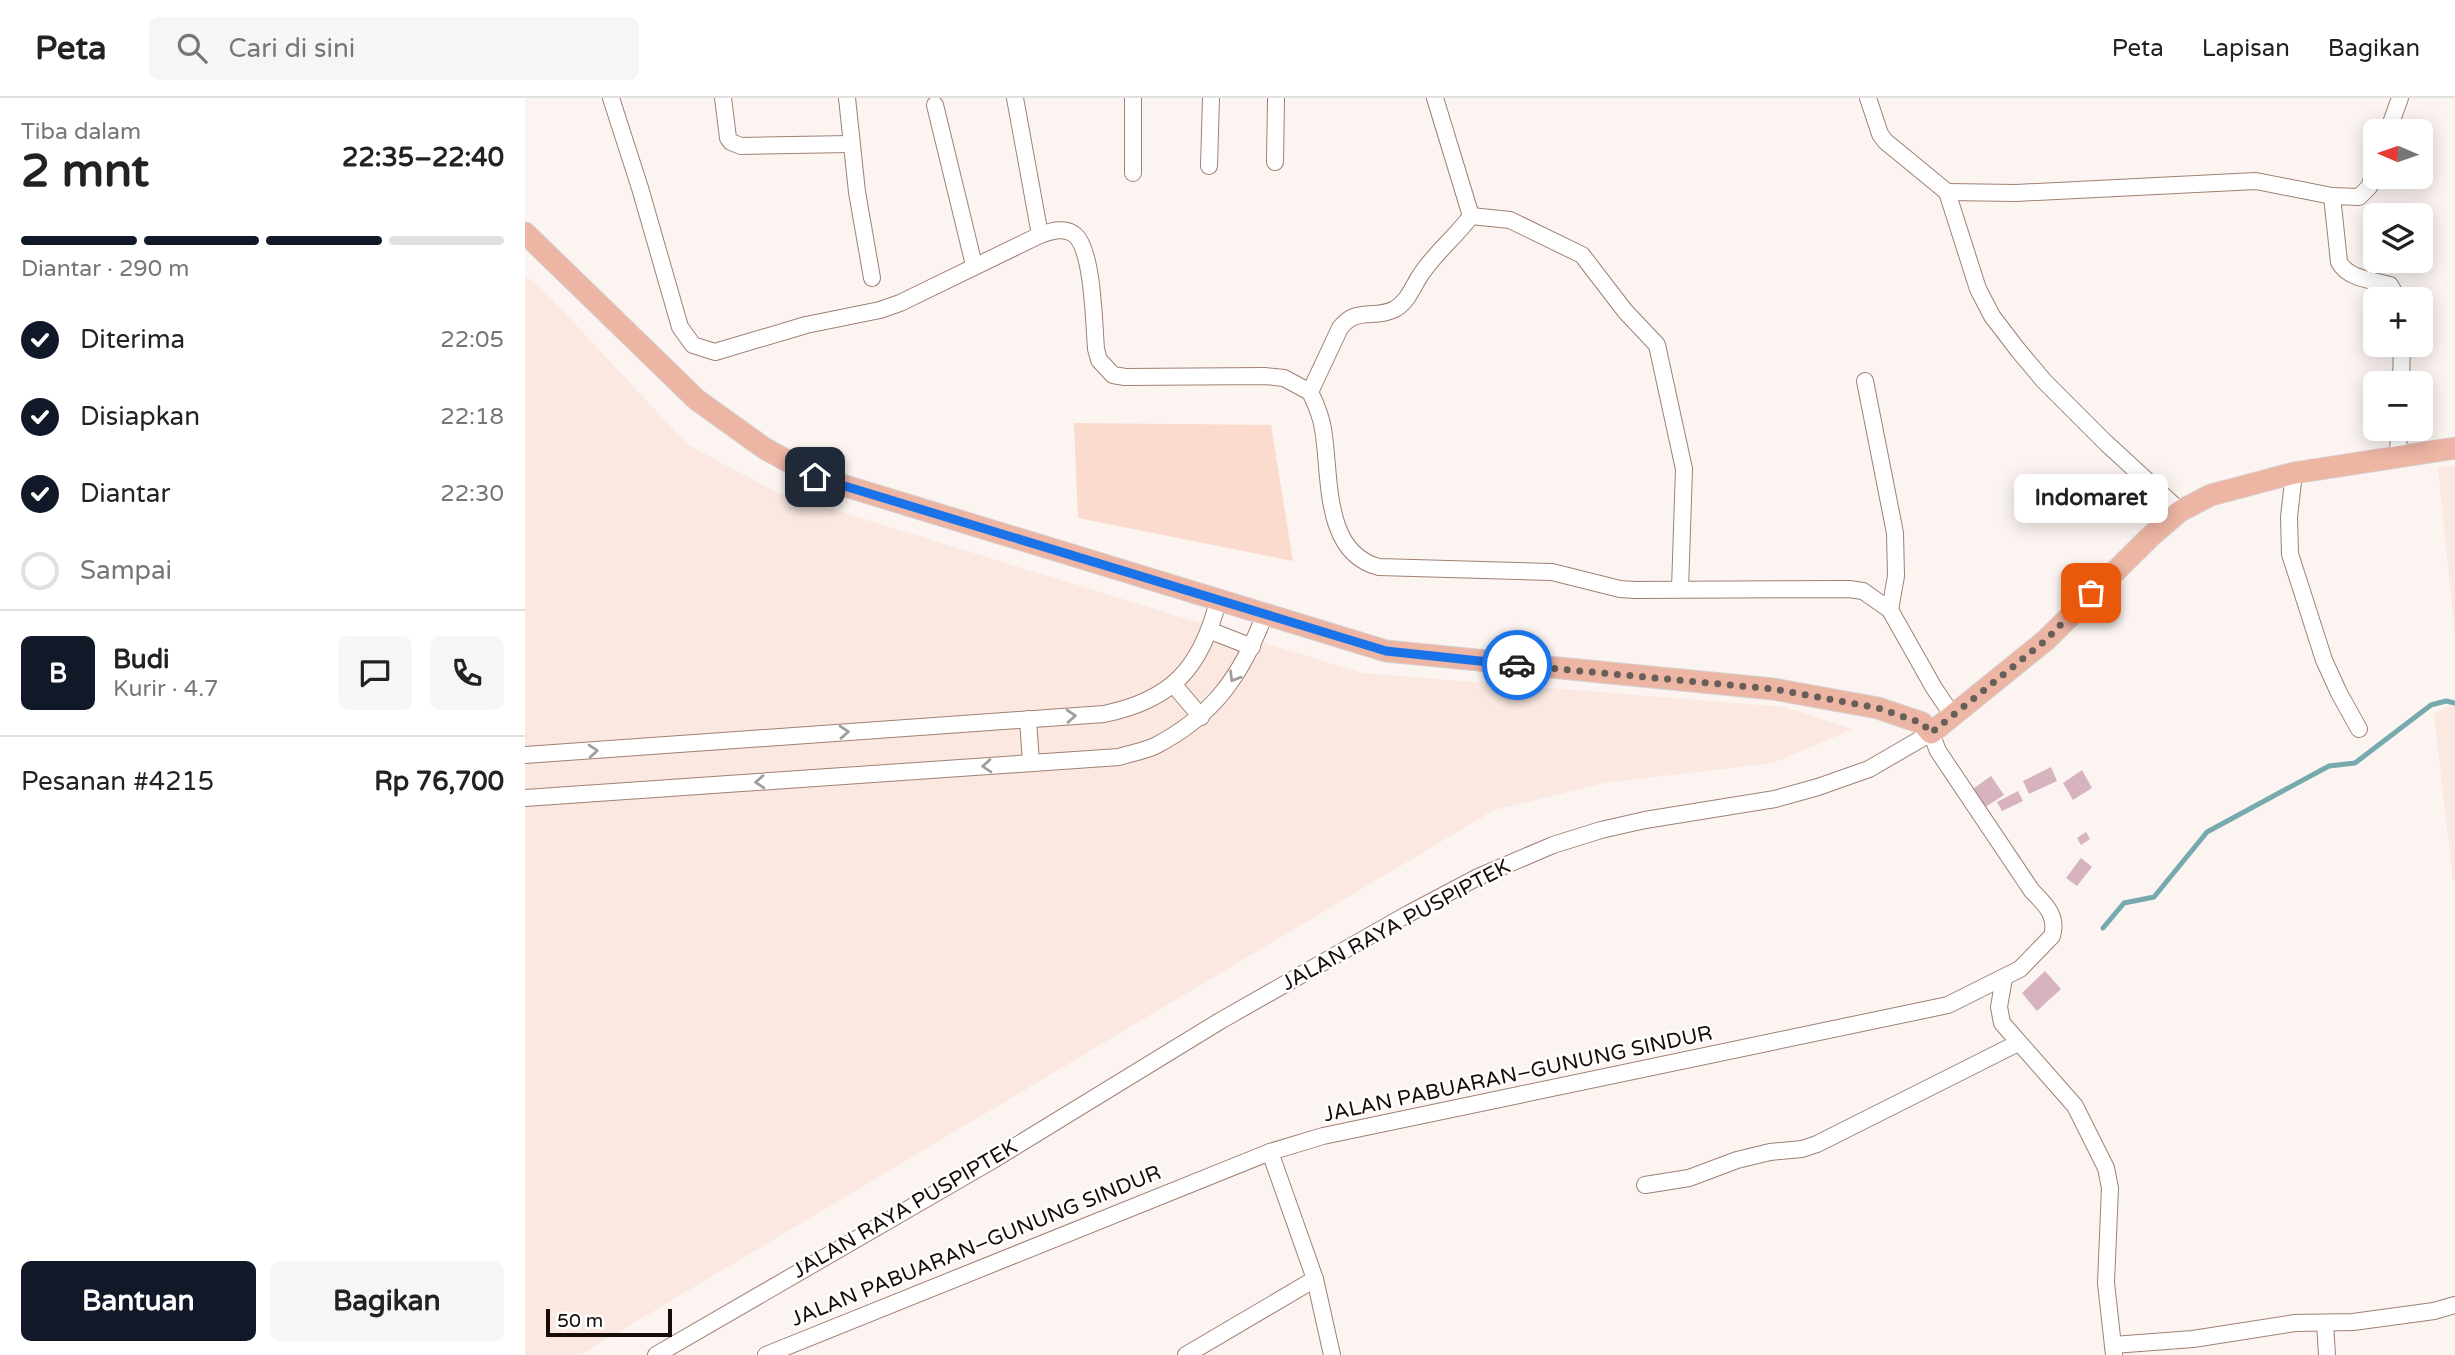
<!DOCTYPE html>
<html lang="id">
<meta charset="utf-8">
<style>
body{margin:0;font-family:"Varela Round",sans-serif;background:#f6f6f6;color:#222;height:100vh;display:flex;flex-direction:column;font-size:26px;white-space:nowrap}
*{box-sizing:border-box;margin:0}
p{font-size:23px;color:#767676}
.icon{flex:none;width:38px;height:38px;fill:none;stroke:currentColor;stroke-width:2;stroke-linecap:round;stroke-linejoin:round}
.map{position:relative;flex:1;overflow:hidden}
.drawer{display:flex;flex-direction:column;background:#fff;width:525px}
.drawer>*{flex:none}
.needle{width:46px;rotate:272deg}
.fabs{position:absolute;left:1838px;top:21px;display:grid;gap:14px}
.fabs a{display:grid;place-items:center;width:70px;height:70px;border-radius:10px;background:#fff;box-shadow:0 4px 18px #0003;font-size:35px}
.scale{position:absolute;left:21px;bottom:18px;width:126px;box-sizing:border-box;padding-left:7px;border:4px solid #170c07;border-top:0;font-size:19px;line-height:24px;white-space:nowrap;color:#170c07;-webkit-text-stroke:5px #fff;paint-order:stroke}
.pin{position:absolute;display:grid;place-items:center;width:60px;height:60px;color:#fff;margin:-30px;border-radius:14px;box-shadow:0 4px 10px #0006}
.courier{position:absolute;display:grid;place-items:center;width:70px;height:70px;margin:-35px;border:5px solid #1a73e8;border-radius:50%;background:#fff;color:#222;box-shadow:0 2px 9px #0007}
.bubble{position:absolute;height:49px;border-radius:10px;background:#fff;box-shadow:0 4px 18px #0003;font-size:23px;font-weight:700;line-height:49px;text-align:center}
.overview em{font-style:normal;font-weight:700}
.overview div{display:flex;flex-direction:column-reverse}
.overview{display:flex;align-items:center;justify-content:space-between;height:119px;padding:0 21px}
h1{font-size:46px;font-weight:700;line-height:52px}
.bar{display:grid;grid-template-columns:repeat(4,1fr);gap:10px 7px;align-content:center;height:84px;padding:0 21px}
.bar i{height:9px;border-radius:5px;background:#e0e0e0}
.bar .current{background:#111827}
.bar p{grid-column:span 4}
.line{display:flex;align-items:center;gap:18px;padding:0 21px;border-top:2px solid #e0e0e0}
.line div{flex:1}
.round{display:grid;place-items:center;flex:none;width:74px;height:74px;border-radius:10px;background:#f6f6f6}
ol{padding:0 21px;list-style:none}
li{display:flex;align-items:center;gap:21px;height:77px}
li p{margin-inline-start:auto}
li .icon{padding:7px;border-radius:50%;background:#111827;color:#fff;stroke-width:4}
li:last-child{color:#767676}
li i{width:38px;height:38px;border:4px solid #e0e0e0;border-radius:50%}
.action{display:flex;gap:14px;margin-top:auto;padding:14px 21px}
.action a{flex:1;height:80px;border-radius:10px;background:#111827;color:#fff;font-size:28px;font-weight:700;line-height:80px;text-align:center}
.action a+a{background:#f6f6f6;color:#222}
header{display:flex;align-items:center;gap:42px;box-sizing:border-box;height:98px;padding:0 35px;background:#fff;border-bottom:2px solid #e0e0e0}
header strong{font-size:33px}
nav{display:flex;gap:38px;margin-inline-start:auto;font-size:24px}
.search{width:490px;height:63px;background:#f6f6f6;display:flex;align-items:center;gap:18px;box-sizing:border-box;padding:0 24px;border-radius:10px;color:#767676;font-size:26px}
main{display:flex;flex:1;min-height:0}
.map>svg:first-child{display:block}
.built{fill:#fae8e1}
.green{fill:#fadbcd}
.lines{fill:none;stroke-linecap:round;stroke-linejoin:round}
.stream{stroke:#76aaaf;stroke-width:5}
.building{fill:#d7b3c0}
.minor-casing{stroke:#a08072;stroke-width:18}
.major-casing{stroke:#d5d3d2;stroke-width:23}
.minor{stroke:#fff;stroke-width:16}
.major{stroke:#ecb5a4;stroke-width:21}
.oneway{stroke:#a29e9c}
.done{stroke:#675d59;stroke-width:7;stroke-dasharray:0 12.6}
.route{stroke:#1a73e8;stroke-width:9}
.labels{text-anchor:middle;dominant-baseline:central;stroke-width:5;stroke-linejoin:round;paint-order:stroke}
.street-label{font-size:21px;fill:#170c07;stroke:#fff}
</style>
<header>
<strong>Peta</strong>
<div class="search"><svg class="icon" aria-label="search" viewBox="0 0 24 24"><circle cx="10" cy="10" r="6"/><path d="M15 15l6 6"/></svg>Cari di sini</div>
<nav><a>Peta</a><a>Lapisan</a><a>Bagikan</a></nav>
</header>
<main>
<section class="drawer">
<div class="overview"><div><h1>2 mnt</h1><p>Tiba dalam</p></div><em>22:35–22:40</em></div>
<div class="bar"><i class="current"></i><i class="current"></i><i class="current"></i><i></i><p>Diantar · 290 m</p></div>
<ol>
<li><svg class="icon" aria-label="check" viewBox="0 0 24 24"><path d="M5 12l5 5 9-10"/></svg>Diterima<p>22:05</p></li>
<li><svg class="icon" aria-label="check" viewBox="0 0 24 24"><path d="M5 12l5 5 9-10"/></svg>Disiapkan<p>22:18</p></li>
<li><svg class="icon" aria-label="check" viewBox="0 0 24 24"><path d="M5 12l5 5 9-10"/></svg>Diantar<p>22:30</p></li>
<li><i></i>Sampai</li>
</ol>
<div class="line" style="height:126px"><b class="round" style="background:#111827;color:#fff">B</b><div><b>Budi</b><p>Kurir · 4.7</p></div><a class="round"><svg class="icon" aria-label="chat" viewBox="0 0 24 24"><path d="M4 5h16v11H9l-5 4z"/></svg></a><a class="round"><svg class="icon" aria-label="phone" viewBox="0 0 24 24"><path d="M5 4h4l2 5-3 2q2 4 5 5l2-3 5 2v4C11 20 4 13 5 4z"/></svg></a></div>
<div class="line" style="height:91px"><div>Pesanan #4215</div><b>Rp 76,700</b></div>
<div class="action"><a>Bantuan</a><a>Bagikan</a></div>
</section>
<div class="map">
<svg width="1930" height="1257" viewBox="0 0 1930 1257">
<rect width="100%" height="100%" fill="#fbf4f1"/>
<g class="built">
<polygon points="0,178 19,193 163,347 251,394 837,575 1260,609 1328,631 1248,665 1079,685 969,712 55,1257 0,1257"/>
<polygon points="1930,368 1930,538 1913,370"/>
<polygon points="1927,607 1930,608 1930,783 1928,782 1909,616"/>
</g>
<polygon class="green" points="549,325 746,327 768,463 553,420"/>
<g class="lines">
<polyline class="stream" points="1578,830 1599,805 1629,799 1682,734 1804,668 1830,665 1906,607 1921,603 1930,605"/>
</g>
<g class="building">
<polygon points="1526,669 1532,683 1504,696 1498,683"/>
<polygon points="1557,672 1567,690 1548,702 1538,685"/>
<polygon points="1466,678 1479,697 1457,711 1445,693"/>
<polygon points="1493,693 1498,703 1477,713 1472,704"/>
<polygon points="1561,734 1565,741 1556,747 1552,740"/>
<polygon points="1556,760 1567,769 1552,788 1541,780"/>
<polygon points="1520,873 1536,891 1512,913 1497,895"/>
</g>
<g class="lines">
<defs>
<g id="minor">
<path d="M86 0 115 90 155 229 168 247 190 254 281 227 355 212 375 205 515 137C526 133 541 128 551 138 568 155 569 226 571 251L574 262 588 277 600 279 740 278 759 280 785 294C791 306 796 318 798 331 806 376 797 455 854 469L1027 474 1095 491 1110 492 1324 491 1338 493 1365 512 1409 590 1428 618"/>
<polyline points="198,0 203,40 206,44 216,48 326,46"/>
<polyline points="322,0 332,94 347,180"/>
<polyline points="490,0 515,137"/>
<polyline points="608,0 608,75"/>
<polyline points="1343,0 1355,36 1360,43 1422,94 1453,191 1467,218 1493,252 1519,283 1581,345 1655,413"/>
<polyline points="410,7 449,167"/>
<polyline points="1863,33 1875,0"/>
<polyline points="750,64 751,0"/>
<polyline points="684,68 686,0"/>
<polyline points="1422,94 1491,95 1731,83 1807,98 1834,99 1844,89 1850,72"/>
<path d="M1807 98 1814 164C1823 181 1847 182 1865 187L1873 201"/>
<polyline points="946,118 985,122 1057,157 1100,213 1132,247 1159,371 1155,491"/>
<polyline points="1340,283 1370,435 1371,478 1365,512"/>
<polyline points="1876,285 1877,247"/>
<path d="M785 294 815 230C832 208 849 222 870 211 882 204 887 191 893 181 907 157 930 140 946 118L910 0"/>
<polyline points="1873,357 1874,331"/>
<polyline points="1769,375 1764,419 1765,456 1799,562 1814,595 1834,631"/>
<polyline points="686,533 727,549"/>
<polyline points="649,587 676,619"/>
<polyline points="503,621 506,665"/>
<path d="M0 657 579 616C647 602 676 570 693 503"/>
<path d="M0 700 594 659C606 655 619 653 630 648 688 618 717 577 739 518"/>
<polyline points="1479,880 1474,909 1477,925 1550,1008 1581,1070 1585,1090 1581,1185 1589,1257"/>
<polyline points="745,1054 790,1181 807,1257"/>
<polyline points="1120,1087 1164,1080 1212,1062 1245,1054 1277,1051 1292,1046 1493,945"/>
<polyline points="1800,1225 1802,1257"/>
<polyline points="1588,1247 1668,1241 1770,1225 1828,1224 1909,1213 1930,1207"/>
<path d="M131 1257 468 1062 695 923 883 816 953 779 1028 747 1076 732 1120 722 1250 701 1293 689 1344 671 1406 635 1413 653 1507 793C1520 806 1533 818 1527 838L1495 871 1423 907 798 1038 745 1054 241 1257"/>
<polyline points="661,1257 790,1181"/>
</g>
<polyline id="major" points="0,135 172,302 239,350 291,379 861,553 1248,591 1353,610 1397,625 1406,635 1521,542 1626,438 1655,413 1686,397 1769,375 1930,350"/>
</defs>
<use href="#minor" class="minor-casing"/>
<use href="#major" class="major-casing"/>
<use href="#minor" class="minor"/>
<use href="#major" class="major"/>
</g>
<defs><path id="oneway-chevron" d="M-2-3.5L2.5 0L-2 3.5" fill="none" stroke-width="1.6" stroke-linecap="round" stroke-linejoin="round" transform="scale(1.75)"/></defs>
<g class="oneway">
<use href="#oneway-chevron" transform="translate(709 579) rotate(121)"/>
<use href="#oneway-chevron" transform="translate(546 618) rotate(-4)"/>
<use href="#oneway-chevron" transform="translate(319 634) rotate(-4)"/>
<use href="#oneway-chevron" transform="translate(68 653) rotate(-4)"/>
<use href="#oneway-chevron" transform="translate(462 668) rotate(176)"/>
<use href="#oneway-chevron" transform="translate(235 684) rotate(176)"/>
</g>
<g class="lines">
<polyline class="done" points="992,567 1248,591 1353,610 1397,625 1406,635 1521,542 1566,495"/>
<polyline class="route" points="290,379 861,553 992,567"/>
</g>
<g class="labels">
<g class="street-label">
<text transform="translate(871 827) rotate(-28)">JALAN RAYA PUSPIPTEK</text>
<text transform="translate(993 976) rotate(-12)">JALAN PABUARAN–GUNUNG SINDUR</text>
<text transform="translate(380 1111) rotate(-30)">JALAN RAYA PUSPIPTEK</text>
<text transform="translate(451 1148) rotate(-22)">JALAN PABUARAN–GUNUNG SINDUR</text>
</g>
</g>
</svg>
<div class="fabs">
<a><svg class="needle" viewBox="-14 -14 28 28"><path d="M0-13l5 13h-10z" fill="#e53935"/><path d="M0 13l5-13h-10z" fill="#767676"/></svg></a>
<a><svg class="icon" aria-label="layers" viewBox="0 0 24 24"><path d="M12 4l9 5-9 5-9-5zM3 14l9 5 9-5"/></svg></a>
<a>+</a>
<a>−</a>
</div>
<div class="scale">50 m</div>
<div class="pin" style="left:1566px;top:495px;background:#ea580c"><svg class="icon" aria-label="bag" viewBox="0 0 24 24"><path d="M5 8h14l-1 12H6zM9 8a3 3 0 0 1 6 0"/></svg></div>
<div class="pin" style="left:290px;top:379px;background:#1f2937"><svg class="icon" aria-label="home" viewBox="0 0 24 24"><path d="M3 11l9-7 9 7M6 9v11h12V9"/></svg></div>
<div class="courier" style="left:992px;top:567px"><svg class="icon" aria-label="car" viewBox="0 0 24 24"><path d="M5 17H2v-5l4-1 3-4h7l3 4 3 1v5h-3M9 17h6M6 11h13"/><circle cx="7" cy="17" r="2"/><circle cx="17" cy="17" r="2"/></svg></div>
<div class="bubble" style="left:1489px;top:376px;width:154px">Indomaret</div>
</div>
</main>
